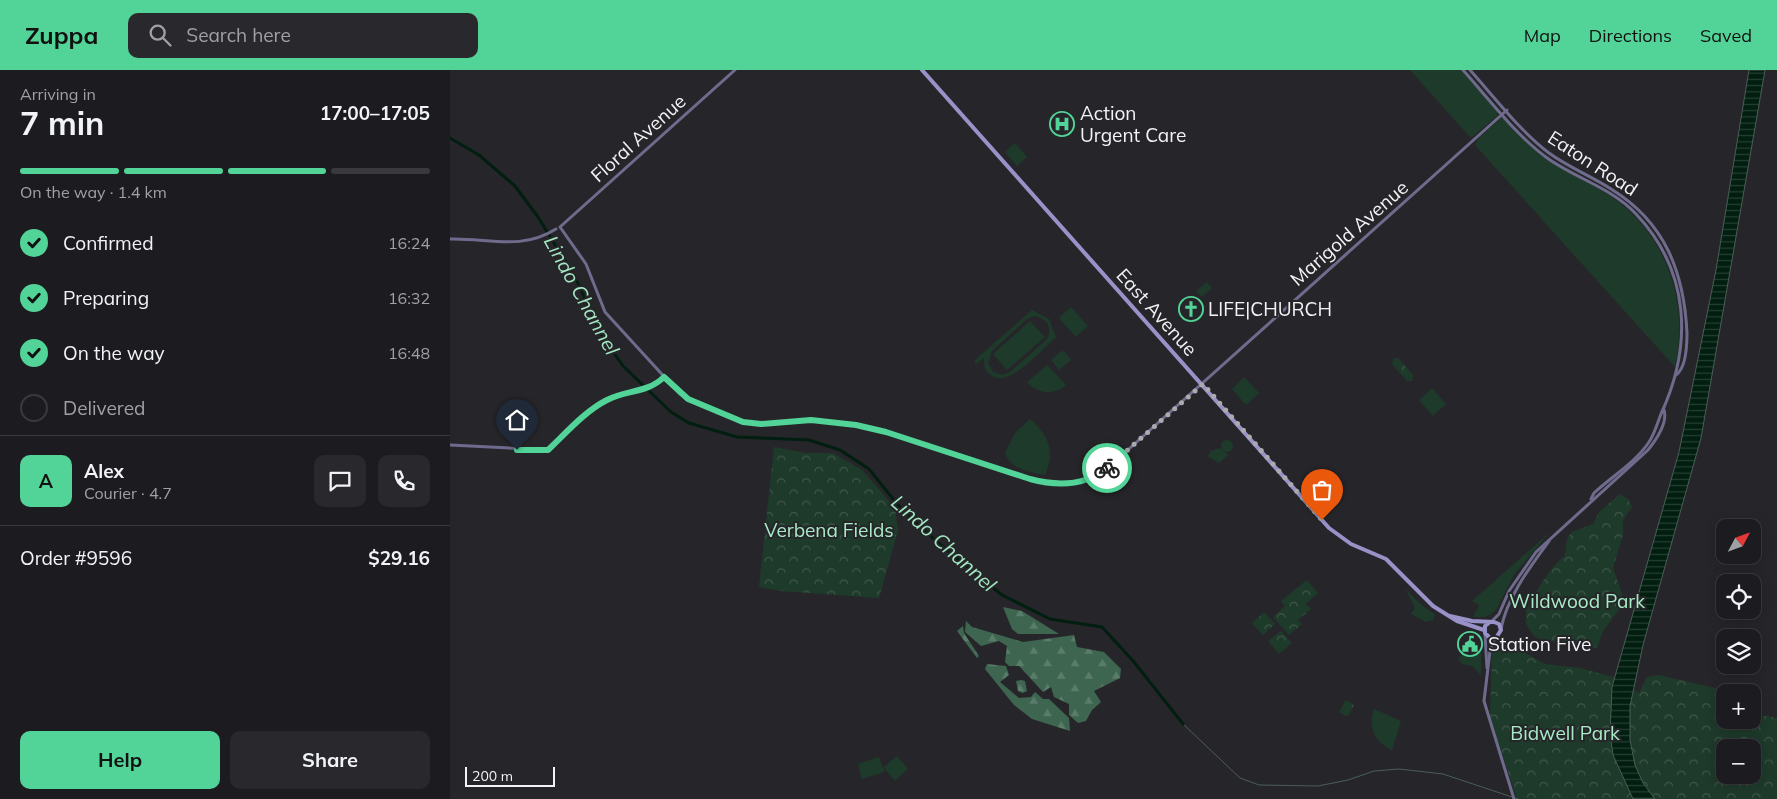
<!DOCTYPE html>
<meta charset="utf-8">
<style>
body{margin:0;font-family:Mulish,sans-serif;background:#29292d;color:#f1f3f6;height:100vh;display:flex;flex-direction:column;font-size:19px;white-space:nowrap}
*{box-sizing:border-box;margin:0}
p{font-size:16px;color:#a0a1a5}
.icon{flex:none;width:28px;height:28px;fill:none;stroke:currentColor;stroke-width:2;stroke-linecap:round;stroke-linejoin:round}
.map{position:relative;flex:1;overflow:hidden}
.side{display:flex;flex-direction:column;background:#1c1c20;width:450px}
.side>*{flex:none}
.needle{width:32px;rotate:49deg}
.buttons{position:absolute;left:1266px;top:449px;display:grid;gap:10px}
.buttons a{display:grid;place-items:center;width:45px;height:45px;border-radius:10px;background:#1c1c20;box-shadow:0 2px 12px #0003,0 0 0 1px #3a3a3e;font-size:25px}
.scale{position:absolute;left:15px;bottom:12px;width:90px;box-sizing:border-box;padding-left:5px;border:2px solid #f3f3f6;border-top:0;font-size:14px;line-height:18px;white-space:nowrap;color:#f3f3f6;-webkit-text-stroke:4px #26262a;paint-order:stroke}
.pin{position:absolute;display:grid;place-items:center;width:42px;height:42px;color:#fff;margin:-51px -21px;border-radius:50% 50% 50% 0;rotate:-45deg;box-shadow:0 0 5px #0007}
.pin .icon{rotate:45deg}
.courier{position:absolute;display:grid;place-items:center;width:50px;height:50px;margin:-25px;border:4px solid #52d397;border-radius:50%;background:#fff;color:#222;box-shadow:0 1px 6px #0007}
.overview em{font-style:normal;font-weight:700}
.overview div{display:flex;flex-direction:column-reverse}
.overview{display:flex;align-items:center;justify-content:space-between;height:85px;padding:0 20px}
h1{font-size:32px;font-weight:700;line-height:38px}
.bar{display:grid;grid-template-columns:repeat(4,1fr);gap:8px 5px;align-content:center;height:60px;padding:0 20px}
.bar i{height:6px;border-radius:4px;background:#3a3a3e}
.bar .current{background:#52d397}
.bar p{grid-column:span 4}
.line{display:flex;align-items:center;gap:12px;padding:0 20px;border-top:1px solid #3a3a3e}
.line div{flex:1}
.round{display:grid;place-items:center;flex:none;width:52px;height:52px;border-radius:10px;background:#29292d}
ol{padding:0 20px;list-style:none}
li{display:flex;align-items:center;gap:15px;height:55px}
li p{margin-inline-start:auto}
li .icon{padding:5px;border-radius:50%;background:#52d397;color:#111;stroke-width:4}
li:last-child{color:#a0a1a5}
li i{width:28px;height:28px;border:2px solid #3a3a3e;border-radius:50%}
.primary-button{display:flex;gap:10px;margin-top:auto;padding:10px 20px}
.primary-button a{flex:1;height:58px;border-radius:10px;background:#52d397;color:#111;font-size:20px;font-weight:700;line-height:58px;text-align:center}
.primary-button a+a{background:#29292d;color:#f1f3f6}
header{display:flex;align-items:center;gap:30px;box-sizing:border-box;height:70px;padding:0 25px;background:#52d397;color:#111}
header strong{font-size:24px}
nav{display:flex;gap:28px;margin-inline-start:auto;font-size:18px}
.search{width:350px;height:45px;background:#29292d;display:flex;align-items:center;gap:12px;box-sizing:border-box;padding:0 18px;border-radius:10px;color:#a0a1a5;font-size:19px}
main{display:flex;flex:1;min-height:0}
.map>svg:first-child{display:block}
.grass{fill:#1e3a2b;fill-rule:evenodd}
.forest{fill:url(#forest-firs)}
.park{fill:url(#park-crowns);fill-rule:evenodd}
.water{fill:url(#water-rules);stroke:#4a5e55}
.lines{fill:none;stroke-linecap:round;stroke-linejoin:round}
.stream{stroke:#4a5e55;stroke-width:1}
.canal{stroke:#011e10;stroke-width:3}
.tertiary{stroke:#6f6b8d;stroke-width:3}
.secondary{stroke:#9892c8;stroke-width:4}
.done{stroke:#ababaf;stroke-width:5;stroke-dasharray:0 9}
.route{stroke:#52d397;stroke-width:6}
.labels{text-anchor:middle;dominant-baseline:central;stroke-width:4;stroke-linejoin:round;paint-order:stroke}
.poi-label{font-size:19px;fill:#f3f3f6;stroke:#26262a;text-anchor:start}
.street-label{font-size:19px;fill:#f3f3f6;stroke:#26262a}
.park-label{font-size:19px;fill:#a7ecc6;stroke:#26262a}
.water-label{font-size:20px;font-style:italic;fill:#a4e8c3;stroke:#26262a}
</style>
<header>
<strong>Zuppa</strong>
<div class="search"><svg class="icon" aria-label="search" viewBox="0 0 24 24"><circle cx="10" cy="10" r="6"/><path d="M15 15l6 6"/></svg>Search here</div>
<nav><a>Map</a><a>Directions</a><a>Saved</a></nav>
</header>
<main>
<section class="side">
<div class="overview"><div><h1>7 min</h1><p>Arriving in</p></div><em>17:00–17:05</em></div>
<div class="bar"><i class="current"></i><i class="current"></i><i class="current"></i><i></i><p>On the way · 1.4 km</p></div>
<ol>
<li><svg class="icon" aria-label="check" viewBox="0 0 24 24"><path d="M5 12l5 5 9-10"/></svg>Confirmed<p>16:24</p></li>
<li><svg class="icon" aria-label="check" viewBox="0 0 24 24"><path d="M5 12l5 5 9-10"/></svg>Preparing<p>16:32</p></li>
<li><svg class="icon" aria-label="check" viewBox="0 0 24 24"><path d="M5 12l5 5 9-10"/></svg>On the way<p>16:48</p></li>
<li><i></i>Delivered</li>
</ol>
<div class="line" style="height:90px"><b class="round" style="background:#52d397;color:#111">A</b><div><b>Alex</b><p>Courier · 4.7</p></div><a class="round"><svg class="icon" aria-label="chat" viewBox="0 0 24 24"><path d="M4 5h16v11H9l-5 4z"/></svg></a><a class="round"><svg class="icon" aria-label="phone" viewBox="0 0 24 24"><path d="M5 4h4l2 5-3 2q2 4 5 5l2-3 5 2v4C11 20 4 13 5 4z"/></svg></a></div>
<div class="line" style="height:65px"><div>Order #9596</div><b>$29.16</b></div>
<div class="primary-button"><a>Help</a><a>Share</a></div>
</section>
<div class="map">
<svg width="1327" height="729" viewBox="0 0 1327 729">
<defs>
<pattern id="forest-firs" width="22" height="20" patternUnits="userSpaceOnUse" patternTransform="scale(1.25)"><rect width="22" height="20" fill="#3e6550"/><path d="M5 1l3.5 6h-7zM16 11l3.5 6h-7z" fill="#5a7c6a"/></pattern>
<pattern id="park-crowns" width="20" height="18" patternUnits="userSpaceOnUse" patternTransform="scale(1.25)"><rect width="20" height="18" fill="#1e3a2b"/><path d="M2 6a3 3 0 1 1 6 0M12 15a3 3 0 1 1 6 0" fill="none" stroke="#3f574a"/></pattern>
<pattern id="water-rules" width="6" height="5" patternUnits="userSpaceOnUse" patternTransform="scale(1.25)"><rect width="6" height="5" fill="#011e10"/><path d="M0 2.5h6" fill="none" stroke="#263f33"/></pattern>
</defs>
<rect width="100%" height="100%" fill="#26262a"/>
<g class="grass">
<polygon points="960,0 1012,0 1048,40 1047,46 1021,68"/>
<path d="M1051 48H1055C1067 60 1079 75 1093 85 1117 103 1147 114 1170 133 1219 172 1239 237 1225 297L1025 75 1028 69Z"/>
<polygon points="565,73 577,87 567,96 555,82"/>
<polygon points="679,207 688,217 680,224 671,215"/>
<polygon points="757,212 762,218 752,227 746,221"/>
<polygon points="621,237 638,256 626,267 609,248"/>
<path d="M582 240 599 249 606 267C592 279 559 319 541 305 535 301 534 295 534 288L526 294 524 291ZM584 246C597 248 603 258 597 269L560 302 553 305 543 302 538 293 542 281 577 249Z"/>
<polygon points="580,251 595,267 557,300 543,284"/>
<polygon points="613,280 621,290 609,300 601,290"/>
<path d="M597 295 616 315C603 326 588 324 577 312Z"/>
<polygon points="794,307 809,323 796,335 782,319"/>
<polygon points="982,318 996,334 983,346 969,330"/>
<path d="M580 349C598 364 606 382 595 405 581 403 560 399 555 383L565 363Z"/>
<circle cx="777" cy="376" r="6"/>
<polygon points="1099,463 1064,505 1046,540 1036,547 1023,547 1029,535 1022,531"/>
<polygon points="955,518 967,531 985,545 983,550 976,552 961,544 965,538"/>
<polygon points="1029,581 1031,582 1031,601 1033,586 1031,605 1022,596 1012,594 1008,588 1015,582 1019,586"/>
<path d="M924 639 951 651 942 680C924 672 918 657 924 639Z"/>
<polygon points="447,686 458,699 445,711 434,698 434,702 412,709 408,694 429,687 433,698"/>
</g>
<g class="forest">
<polygon points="553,537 572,541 609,564 568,564 562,559"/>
<polygon points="516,551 522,557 573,572 624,565 627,577 654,582 671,599 670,608 644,621 651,632 642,640 636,651 628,653 619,645 619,634 604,627 601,617 593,622 569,596 559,596 555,592 557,576 549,571 531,576 515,562"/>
<polygon points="513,556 514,563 529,586 527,588 507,561"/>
<polygon points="537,594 556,596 559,605 550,612 569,628 581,627 585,622 593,629 599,629 619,648 620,661 582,649 564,635 535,599"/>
<polygon points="571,610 575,611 577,621 573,623 568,621 566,611"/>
</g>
<g class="park">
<polygon points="944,288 949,289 963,305 962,311 957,311 942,294"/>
<polygon points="324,377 356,383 383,383 412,400 445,438 448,460 429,528 331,521 309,517"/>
<polygon points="770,378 778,385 769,393 758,386 761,381"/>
<polygon points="1170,424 1178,429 1182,437 1173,450 1173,465 1163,498 1172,524 1171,537 1153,561 1147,578 1121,571 1094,572 1084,566 1076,554 1076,541 1089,517 1102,498 1115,485 1117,468 1122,462 1143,454 1149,442"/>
<polygon points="857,510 868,523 856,534 861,539 848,550 852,554 839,565 823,547 835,536 831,531"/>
<polygon points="814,542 825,554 813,565 802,553"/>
<polygon points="831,561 842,573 829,584 818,571"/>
<path d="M1052 570 1095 594 1130 598 1163 607 1189 623 1197 607 1209 605 1277 621 1279 622H1275V650H1302L1303 644 1327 648V729H1067L1040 647 1042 581 1047 571ZM1275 678H1302V705H1275Z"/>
<polygon points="896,630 904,635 898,646 889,642"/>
</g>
<polygon class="water" points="1299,0 1315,0 1251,368 1193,575 1180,636 1180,670 1185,695 1193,713 1205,729 1183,729 1163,685 1160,664 1162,617 1229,382 1266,200"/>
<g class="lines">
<polyline class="stream" points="733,654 790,708 809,715 868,716 898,710 924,701 949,699 993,704 1068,729"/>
<polyline class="canal" points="0,68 29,85 65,116 88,147 125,207 152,266 173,296 221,342 239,353 287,367 359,370 390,380 419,399 447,434 486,471 552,525 600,549 652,557 684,592 733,654"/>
<g class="tertiary">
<path d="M285 0 110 157 136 194 155 242 230 324 246 333 293 352 311 354 361 350 406 355 436 362 580 409C609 417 637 414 661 395L1057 40"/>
<path d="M1013 0C1039 29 1068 68 1100 90 1128 109 1163 119 1186 144 1240 201 1243 275 1211 344 1207 354 1205 363 1199 372 1186 392 1161 407 1144 423L1141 429"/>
<path d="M1020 0C1045 28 1069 60 1099 83 1118 97 1141 106 1161 119 1215 152 1234 202 1237 263 1237 275 1236 298 1226 305"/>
<path d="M0 169C39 168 71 181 106 159"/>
<path d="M0 375 98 380C115 363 135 341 157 330 176 320 198 323 214 307"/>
<path d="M1041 552 1049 544 1059 521 1086 482 1198 380C1206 370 1218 353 1214 340"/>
<path d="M1051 559C1057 527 1080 497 1099 471"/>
<polyline points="1035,564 1037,598"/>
<polyline points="1045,568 1040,581 1034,631 1064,729"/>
</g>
<g class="secondary">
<polyline points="472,0 879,458 901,474 936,489 983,536 1007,551 1034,560"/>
<polyline points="1000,546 1022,551 1044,552 1049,554 1051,560 1046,568 1040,568 1035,563 1035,556 1040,552"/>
</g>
</g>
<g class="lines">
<polyline class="done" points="657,398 753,314 872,450"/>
<path class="route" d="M67 380H98C116 363 135 341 157 330 176 320 198 323 214 307L238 329 293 352 311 354 361 350 406 355 436 362 580 409C606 416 635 416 657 398"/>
</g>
<defs>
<symbol id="hospital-ring" viewBox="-11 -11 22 22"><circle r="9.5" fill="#26262a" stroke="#52d397" stroke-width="1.5"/><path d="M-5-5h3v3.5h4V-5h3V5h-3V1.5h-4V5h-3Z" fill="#52d397"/></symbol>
<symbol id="church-ring" viewBox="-11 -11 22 22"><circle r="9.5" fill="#26262a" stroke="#52d397" stroke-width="1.5"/><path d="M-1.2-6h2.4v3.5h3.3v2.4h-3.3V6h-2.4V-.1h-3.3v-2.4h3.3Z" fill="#52d397"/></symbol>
<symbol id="civic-ring" viewBox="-11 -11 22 22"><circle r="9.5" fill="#26262a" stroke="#52d397" stroke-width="1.5"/><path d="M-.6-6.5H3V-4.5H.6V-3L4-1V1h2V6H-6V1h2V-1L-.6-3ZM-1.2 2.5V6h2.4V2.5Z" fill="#52d397"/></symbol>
</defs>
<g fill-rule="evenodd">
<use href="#hospital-ring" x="598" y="40" width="28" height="28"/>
<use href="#church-ring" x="727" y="225" width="28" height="28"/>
<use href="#civic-ring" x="1006" y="560" width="28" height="28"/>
</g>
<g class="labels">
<g class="poi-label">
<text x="630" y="43">Action<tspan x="630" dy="22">Urgent Care</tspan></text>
<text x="758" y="239">LIFE|CHURCH</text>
<text x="1038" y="574">Station Five</text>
</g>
<g class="street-label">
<text transform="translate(188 68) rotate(-42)">Floral Avenue</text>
<text transform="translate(1143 93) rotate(33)">Eaton Road</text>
<text transform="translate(899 163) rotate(-41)">Marigold Avenue</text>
<text transform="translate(707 242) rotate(48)">East Avenue</text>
</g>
<g class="park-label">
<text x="379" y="460">Verbena Fields</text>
<text x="1127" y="531">Wildwood Park</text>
<text x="1115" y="663">Bidwell Park</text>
</g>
<g class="water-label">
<text transform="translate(132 225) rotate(61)">Lindo Channel</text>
<text transform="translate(494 473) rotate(42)">Lindo Channel</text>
</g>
</g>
</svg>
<div class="buttons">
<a><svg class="needle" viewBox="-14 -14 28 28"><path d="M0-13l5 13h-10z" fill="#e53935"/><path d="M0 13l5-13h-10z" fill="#a0a1a5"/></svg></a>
<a><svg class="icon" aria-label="locate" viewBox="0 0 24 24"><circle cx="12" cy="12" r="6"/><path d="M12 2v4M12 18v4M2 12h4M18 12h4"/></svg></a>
<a><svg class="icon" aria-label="layers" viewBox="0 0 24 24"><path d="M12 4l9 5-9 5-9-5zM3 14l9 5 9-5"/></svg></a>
<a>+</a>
<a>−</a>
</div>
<div class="scale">200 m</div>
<div class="pin" style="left:872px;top:450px;background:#ea580c"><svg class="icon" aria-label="bag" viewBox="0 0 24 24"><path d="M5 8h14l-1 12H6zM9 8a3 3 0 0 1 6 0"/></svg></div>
<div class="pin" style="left:67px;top:380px;background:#1f2937"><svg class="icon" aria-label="home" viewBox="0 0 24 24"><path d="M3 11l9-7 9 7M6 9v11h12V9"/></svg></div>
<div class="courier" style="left:657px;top:398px"><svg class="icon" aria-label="bike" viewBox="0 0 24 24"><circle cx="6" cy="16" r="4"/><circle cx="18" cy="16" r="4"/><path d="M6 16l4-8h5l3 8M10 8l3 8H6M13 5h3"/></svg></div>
</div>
</main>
